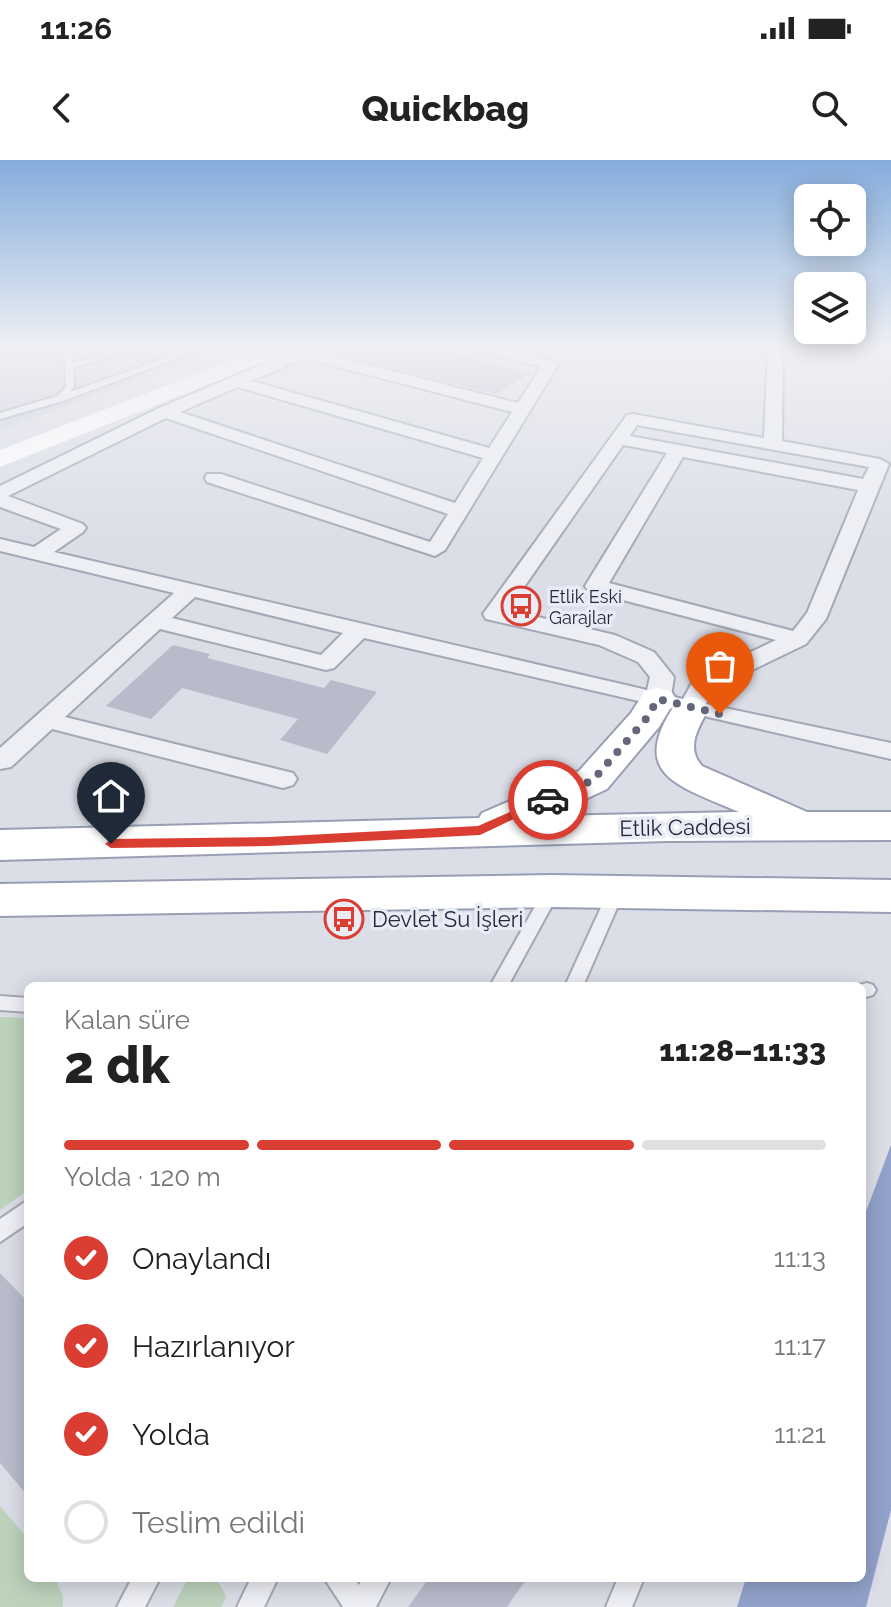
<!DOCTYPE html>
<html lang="tr">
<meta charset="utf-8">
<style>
body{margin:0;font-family:Raleway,sans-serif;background:#f6f6f6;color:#222;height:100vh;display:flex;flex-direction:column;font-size:30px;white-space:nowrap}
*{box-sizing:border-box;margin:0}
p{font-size:26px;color:#767676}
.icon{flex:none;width:44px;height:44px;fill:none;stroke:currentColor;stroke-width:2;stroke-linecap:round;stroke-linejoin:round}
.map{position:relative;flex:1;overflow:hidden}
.side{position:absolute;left:24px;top:822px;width:842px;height:600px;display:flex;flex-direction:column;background:#fff;border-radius:12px;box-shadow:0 4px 20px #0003}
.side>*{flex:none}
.buttons{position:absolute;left:794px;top:24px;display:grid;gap:16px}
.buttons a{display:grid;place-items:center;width:72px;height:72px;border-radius:12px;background:#fff;box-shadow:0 4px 20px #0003;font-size:40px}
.pin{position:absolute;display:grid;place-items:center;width:68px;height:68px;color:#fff;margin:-82px -34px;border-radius:50% 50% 50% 0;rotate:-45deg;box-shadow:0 0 8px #0007}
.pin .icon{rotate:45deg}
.courier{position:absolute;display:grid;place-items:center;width:80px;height:80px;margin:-40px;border:6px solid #da3e32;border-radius:50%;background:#fff;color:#222;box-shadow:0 2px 10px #0007}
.headline em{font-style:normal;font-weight:800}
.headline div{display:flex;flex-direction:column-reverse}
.headline{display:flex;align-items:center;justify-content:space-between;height:136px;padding:0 40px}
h1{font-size:52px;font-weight:800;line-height:60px}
.bar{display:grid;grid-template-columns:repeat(4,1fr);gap:12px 8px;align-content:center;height:96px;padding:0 40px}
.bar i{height:10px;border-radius:6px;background:#e0e0e0}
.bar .selected{background:#da3e32}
.bar p{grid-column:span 4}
ol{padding:0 40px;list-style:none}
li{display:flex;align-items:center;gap:24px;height:88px}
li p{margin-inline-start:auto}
li .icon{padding:8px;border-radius:50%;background:#da3e32;color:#fff;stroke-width:4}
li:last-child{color:#767676}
li i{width:44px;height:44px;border:4px solid #e0e0e0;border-radius:50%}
.status{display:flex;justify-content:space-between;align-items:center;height:56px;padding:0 40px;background:#fff;direction:ltr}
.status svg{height:22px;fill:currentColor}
header{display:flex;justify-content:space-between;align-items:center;height:104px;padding:0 40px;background:#fff;font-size:36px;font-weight:800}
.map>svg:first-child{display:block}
.built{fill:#cdcfdc}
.green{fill:#bcd2bb}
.water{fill:#92a1cb}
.building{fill:#b8bbca}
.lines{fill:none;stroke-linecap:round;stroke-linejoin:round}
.service-casing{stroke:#a4a7b4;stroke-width:4}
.minor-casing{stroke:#a4a7b4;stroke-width:4}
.primary-casing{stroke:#999eb4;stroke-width:4}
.service{fill:#eeeff5;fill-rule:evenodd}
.minor{fill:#eeeff5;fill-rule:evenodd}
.secondary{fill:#fff;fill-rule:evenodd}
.primary{fill:#fff;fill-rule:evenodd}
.route{fill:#da3e32}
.done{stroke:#646779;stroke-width:8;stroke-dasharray:0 14.4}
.labels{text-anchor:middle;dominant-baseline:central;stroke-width:7;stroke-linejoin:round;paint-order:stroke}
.far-poi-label{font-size:18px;fill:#24283e;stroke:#eaecf5;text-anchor:start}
.street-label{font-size:22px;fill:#24283e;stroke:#eaecf5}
.poi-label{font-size:22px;fill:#24283e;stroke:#eaecf5;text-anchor:start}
</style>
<div class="status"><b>11:26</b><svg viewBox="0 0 49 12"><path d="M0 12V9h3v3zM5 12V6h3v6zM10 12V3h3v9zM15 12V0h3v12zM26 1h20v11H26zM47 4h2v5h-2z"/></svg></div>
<header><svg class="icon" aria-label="back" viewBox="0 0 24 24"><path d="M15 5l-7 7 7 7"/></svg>Quickbag<svg class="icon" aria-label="search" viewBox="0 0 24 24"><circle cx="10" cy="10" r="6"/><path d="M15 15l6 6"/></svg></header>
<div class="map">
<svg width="891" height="1447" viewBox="0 0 891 1447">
<rect width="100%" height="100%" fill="#dbdde7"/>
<polygon class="built" points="0,188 227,188 0,270"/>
<g class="green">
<polygon points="0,857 28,858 28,1030 0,1050"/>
<polygon points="0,1346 28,1379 28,1418 55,1418 63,1436 63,1447 0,1447"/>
<path d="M193 1418C213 1418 219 1418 226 1437L221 1447H173L185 1424Z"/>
</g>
<polygon class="water" points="891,985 891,1350 866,1447 737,1447 746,1418 862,1418 862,1062"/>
<g class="building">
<polygon points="336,188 434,188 531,213 495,234 336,194"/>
<polygon points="173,485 210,494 207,498 324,528 331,520 377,532 327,594 280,580 298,559 182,528 151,559 106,546"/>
<polygon points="0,1113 28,1142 28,1336 0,1303"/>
<polygon points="429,1418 527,1418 507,1447 408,1447"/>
</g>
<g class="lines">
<defs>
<g id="service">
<polygon points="64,188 72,188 73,203 122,188 135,188 73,208 74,227 70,232 193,188 205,188 63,241 0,259 0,253 57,236 66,227"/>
<polygon points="552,725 560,731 508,826 490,826 546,727"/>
<polygon points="616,726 624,732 583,826 565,826 608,732"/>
<polygon points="867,823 873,825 876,830 873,835 862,838 862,826 856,826"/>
<polygon points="0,836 28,838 28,852 0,850"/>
<polygon points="28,1040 28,1063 0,1082 0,1059"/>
<polygon points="132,1418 160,1418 145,1447 117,1447"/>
<polygon points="251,1418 278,1418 264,1447 237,1447"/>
<polygon points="324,1418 354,1418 359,1425 363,1418 391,1418 376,1447 343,1447"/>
<polygon points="618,1418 644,1418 632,1447 606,1447"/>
</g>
<path id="minor" d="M301 188H321L317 192 518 243 541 207 471 188H498L555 202 558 205 445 390 435 396 207 322 205 318 207 314H221L430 382 448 354 166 258 8 336 83 364 86 368 83 372 54 392 647 530 650 517 638 502 599 485 486 459 483 454 627 255 633 254 764 278 768 188H783L782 281 880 299 889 304 826 459 806 484 713 529 706 544 891 583V599L364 478 334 508 326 510 160 469 65 557 293 613 297 619 293 625 283 628 52 569 11 607 0 609V588L174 433 0 391V379L34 387 61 369 0 347V326L159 248ZM304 198 512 252 489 288 252 221ZM238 227 483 298 455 343 180 252ZM637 265 869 307 863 319 630 276ZM623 285 667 293 585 426 588 431 776 480 694 519 683 539 671 536 674 517 654 492 615 475 508 450ZM683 297 858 330 807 453 793 471 609 423ZM195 437 343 473 321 495 172 458Z"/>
<g id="primary">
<path d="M658 528 671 531 676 539 659 567 607 629 549 656 739 652C677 625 626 615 678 540L691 537 704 540 709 548C699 567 685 587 702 606L807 652H891V680L668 681 0 700V670L479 658 482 653 579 611 631 553 645 531Z"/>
<polygon points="552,715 891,720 891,752 552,747 0,756 0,724"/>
</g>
</defs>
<use href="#service" class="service-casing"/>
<use href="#minor" class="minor-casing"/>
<use href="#primary" class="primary-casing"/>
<use href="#service" class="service"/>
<use href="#minor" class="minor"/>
<polygon class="secondary" points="263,188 292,188 289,192 0,307 0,290"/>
<use href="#primary" class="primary"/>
</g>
<linearGradient id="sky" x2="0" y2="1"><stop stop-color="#85acdc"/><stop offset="0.48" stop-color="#eff0f4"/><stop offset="1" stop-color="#eff0f4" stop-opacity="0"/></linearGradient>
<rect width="891" height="391" fill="url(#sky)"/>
<polygon class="route" points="544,637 554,640 480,675 269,686 111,688 105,684 111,679 269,677 478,666"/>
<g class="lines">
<polyline class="done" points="548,640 593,620 646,559 658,539 720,554"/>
</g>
<defs>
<symbol id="bus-ring" viewBox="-11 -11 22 22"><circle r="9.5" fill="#eaecf5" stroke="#da3e32" stroke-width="1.5"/><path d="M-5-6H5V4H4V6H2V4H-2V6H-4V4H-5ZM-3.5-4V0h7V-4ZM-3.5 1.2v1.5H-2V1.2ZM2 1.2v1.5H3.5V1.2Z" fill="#da3e32"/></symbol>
</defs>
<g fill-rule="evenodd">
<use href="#bus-ring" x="499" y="424" width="44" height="44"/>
<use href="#bus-ring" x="322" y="737" width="44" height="44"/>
</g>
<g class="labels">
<g class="far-poi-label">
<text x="549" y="436">Etlik Eski<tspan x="549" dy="21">Garajlar</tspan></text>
</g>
<g class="street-label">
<text transform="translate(685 667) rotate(-1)">Etlik Caddesi</text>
</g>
<g class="poi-label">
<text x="372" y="759">Devlet Su İşleri</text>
</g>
</g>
</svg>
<div class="buttons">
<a><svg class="icon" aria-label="locate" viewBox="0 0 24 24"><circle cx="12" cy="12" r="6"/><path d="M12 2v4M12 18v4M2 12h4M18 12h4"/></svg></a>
<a><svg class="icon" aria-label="layers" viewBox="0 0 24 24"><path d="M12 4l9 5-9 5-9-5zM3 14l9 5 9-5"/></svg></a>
</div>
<div class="pin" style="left:720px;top:554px;background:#ea580c"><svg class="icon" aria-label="bag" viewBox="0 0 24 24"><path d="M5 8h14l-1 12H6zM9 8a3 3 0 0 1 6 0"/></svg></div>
<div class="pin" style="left:111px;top:684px;background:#1f2937"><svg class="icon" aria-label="home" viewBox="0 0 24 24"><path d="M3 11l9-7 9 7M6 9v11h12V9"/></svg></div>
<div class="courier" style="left:548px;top:640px"><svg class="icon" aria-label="car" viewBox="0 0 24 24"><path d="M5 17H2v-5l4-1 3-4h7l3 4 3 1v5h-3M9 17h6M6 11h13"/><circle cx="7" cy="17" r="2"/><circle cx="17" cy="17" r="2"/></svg></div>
<section class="side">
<div class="headline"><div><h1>2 dk</h1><p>Kalan süre</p></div><em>11:28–11:33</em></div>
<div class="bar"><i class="selected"></i><i class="selected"></i><i class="selected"></i><i></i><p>Yolda · 120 m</p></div>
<ol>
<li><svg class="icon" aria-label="check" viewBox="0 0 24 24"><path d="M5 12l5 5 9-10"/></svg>Onaylandı<p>11:13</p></li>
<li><svg class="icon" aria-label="check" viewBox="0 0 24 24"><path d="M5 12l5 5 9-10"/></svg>Hazırlanıyor<p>11:17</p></li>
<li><svg class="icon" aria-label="check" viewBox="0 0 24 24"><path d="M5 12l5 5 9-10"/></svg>Yolda<p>11:21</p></li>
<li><i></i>Teslim edildi</li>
</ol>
</section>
</div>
